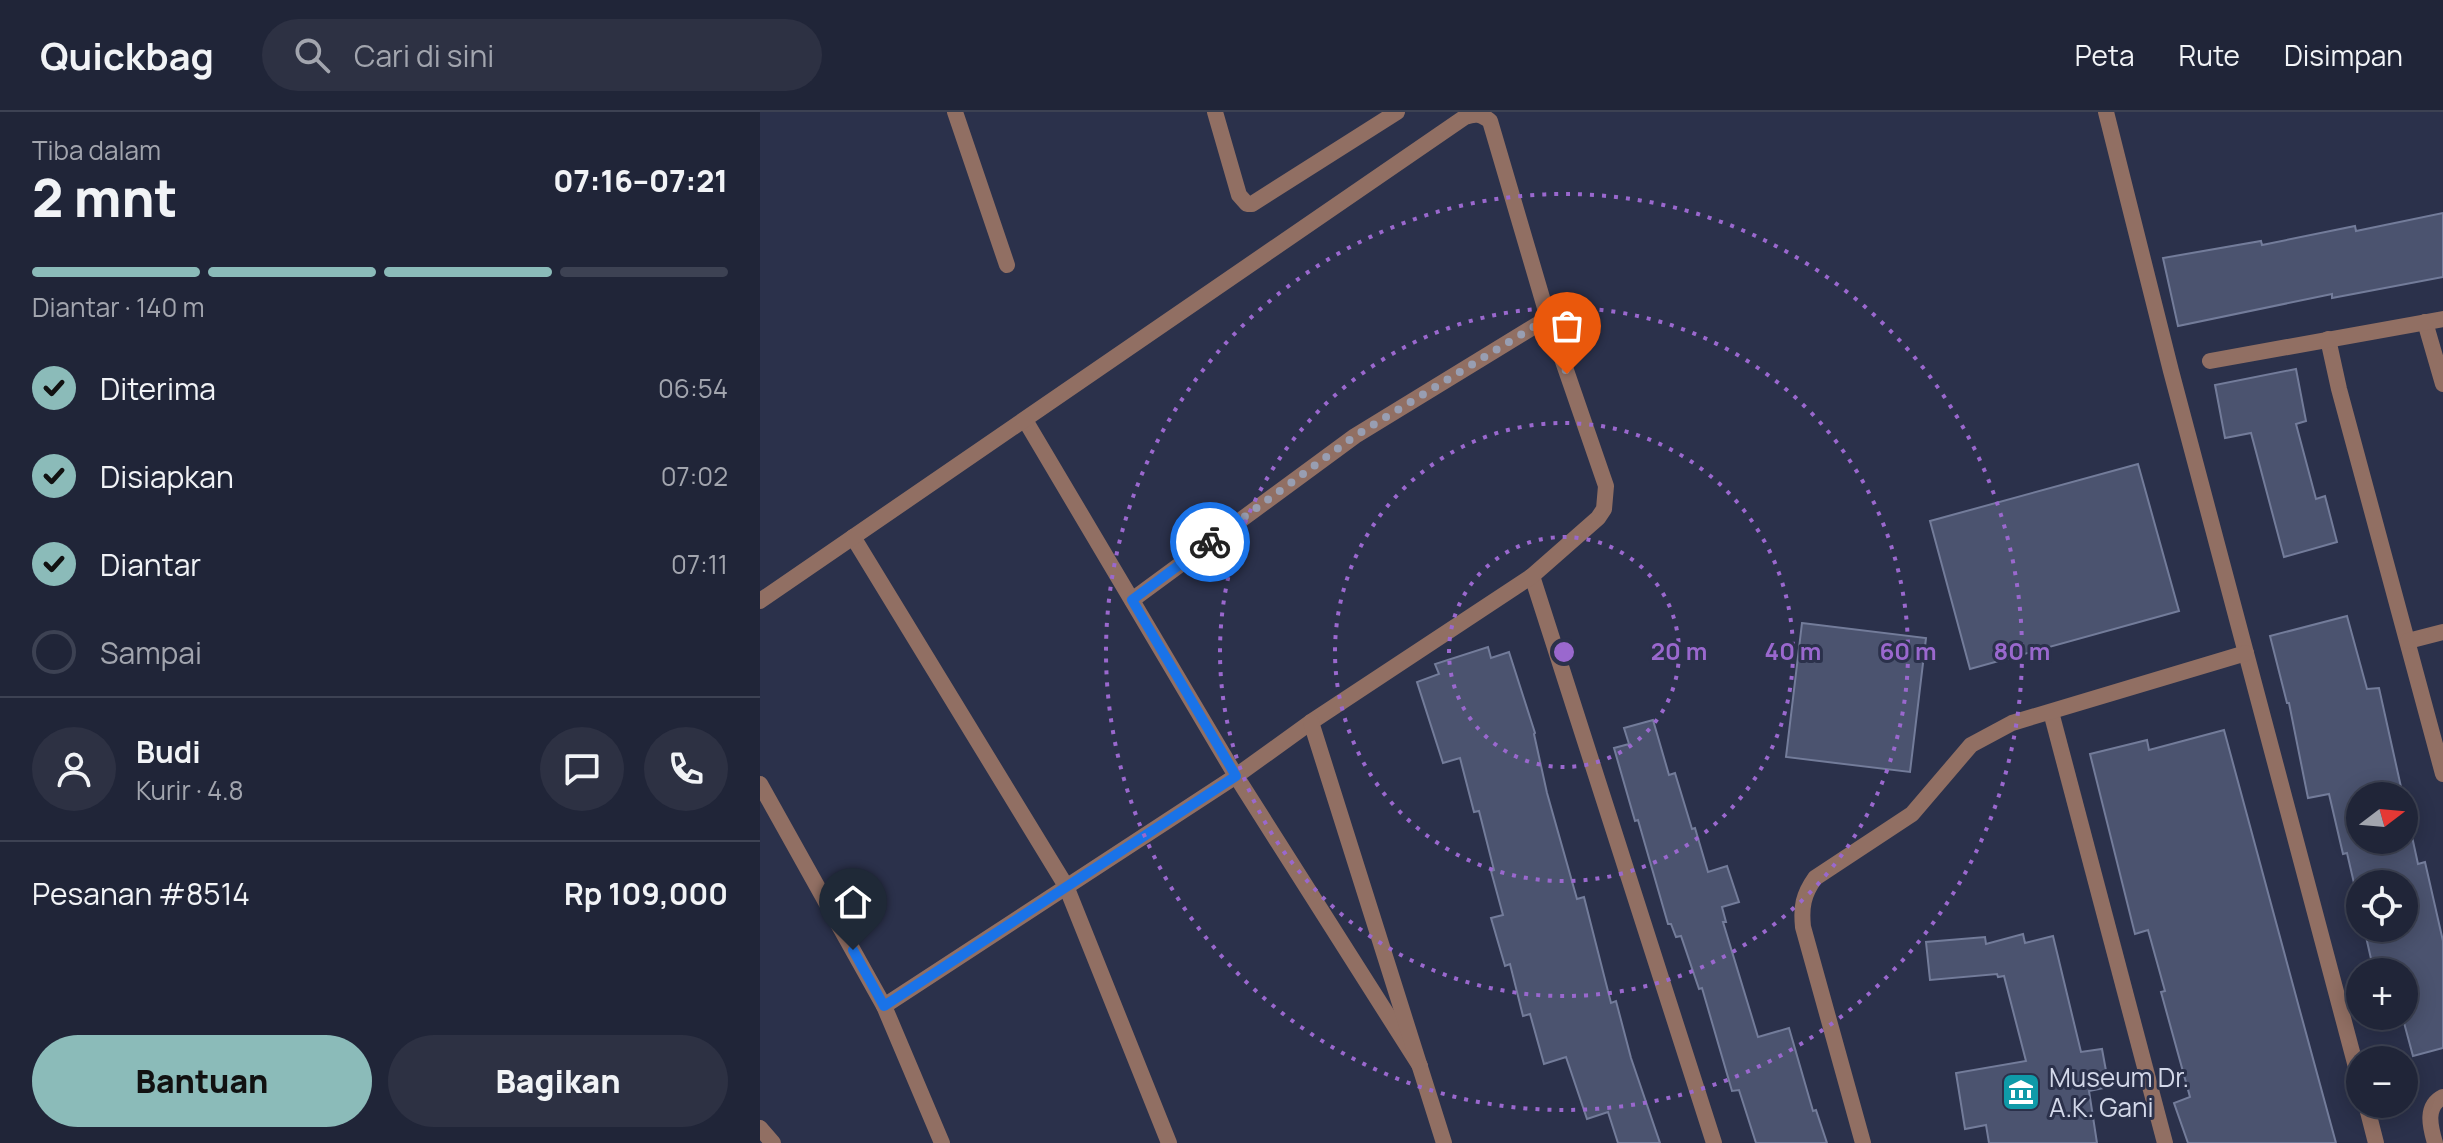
<!DOCTYPE html>
<html lang="id">
<meta charset="utf-8">
<style>
body{margin:0;font-family:Manrope,sans-serif;background:#2d3143;color:#f1f3f6;height:100vh;display:flex;flex-direction:column;font-size:30px;white-space:nowrap}
*{box-sizing:border-box;margin:0}
p{font-size:26px;color:#a2a5ae}
.icon{flex:none;width:44px;height:44px;fill:none;stroke:currentColor;stroke-width:2;stroke-linecap:round;stroke-linejoin:round}
.map{position:relative;flex:1;overflow:hidden}
.sheet{display:flex;flex-direction:column;background:#202538;width:760px}
.sheet>*{flex:none}
.needle{width:52px;rotate:74deg}
.tools{position:absolute;left:1586px;top:670px;display:grid;gap:16px}
.tools a{display:grid;place-items:center;width:72px;height:72px;border-radius:50%;background:#202538;box-shadow:0 4px 20px #0003,0 0 0 2px #3d4253;font-size:40px}
.pin{position:absolute;display:grid;place-items:center;width:68px;height:68px;color:#fff;margin:-82px -34px;border-radius:50% 50% 50% 0;rotate:-45deg;box-shadow:0 0 8px #0007}
.pin .icon{rotate:45deg}
.courier{position:absolute;display:grid;place-items:center;width:80px;height:80px;margin:-40px;border:6px solid #1a73e8;border-radius:50%;background:#fff;color:#222;box-shadow:0 2px 10px #0007}
.overview em{font-style:normal;font-weight:800}
.overview div{display:flex;flex-direction:column-reverse}
.overview{display:flex;align-items:center;justify-content:space-between;height:136px;padding:0 32px}
h1{font-size:52px;font-weight:800;line-height:60px}
.bar{display:grid;grid-template-columns:repeat(4,1fr);gap:12px 8px;align-content:center;height:96px;padding:0 32px}
.bar i{height:10px;border-radius:6px;background:#3d4253}
.bar .selected{background:#8bbbb9}
.bar p{grid-column:span 4}
.line{display:flex;align-items:center;gap:20px;padding:0 32px;border-top:2px solid #3d4253}
.line div{flex:1}
.round{display:grid;place-items:center;flex:none;width:84px;height:84px;border-radius:42px;background:#2d3143}
ol{padding:0 32px;list-style:none}
li{display:flex;align-items:center;gap:24px;height:88px}
li p{margin-inline-start:auto}
li .icon{padding:8px;border-radius:50%;background:#8bbbb9;color:#111;stroke-width:4}
li:last-child{color:#a2a5ae}
li i{width:44px;height:44px;border:4px solid #3d4253;border-radius:50%}
.cta{display:flex;gap:16px;margin-top:auto;padding:16px 32px}
.cta a{flex:1;height:92px;border-radius:48px;background:#8bbbb9;color:#111;font-size:32px;font-weight:800;line-height:92px;text-align:center}
.cta a+a{background:#2d3143;color:#f1f3f6}
header{display:flex;align-items:center;gap:48px;box-sizing:border-box;height:112px;padding:0 40px;background:#202538;border-bottom:2px solid #3d4253}
header strong{font-size:38px}
nav{display:flex;gap:44px;margin-inline-start:auto;font-size:28px}
.search{width:560px;height:72px;background:#2d3143;display:flex;align-items:center;gap:20px;box-sizing:border-box;padding:0 28px;border-radius:44px;color:#a2a5ae;font-size:30px}
main{display:flex;flex:1;min-height:0}
.map>svg:first-child{display:block}
.building{fill:#4b536f;stroke:#737c9a;stroke-width:2}
.lines{fill:none;stroke-linecap:round;stroke-linejoin:round}
.minor{stroke:#916f63;stroke-width:16}
.tertiary{stroke:#916f63;stroke-width:16}
.done{stroke:#989eb2;stroke-width:8;stroke-dasharray:0 14.4}
.route{stroke:#1a73e8;stroke-width:10}
.ring{fill:none;stroke:#9a68ce;stroke-width:4;stroke-dasharray:4 8}
.labels{text-anchor:middle;dominant-baseline:central;stroke-width:6;stroke-linejoin:round;paint-order:stroke}
.poi-label{font-size:26px;fill:#d3d8e9;stroke:#2b314b;text-anchor:start}
.centre{fill:#9a68ce;stroke:#2b314b;stroke-width:4}
.ring-label{font-size:24px;text-anchor:middle;font-weight:bold;fill:#9a68ce;stroke:#2b314b;stroke-width:6;stroke-linejoin:round;paint-order:stroke}
</style>
<header>
<strong>Quickbag</strong>
<div class="search"><svg class="icon" aria-label="search" viewBox="0 0 24 24"><circle cx="10" cy="10" r="6"/><path d="M15 15l6 6"/></svg>Cari di sini</div>
<nav><a>Peta</a><a>Rute</a><a>Disimpan</a></nav>
</header>
<main>
<section class="sheet">
<div class="overview"><div><h1>2 mnt</h1><p>Tiba dalam</p></div><em>07:16–07:21</em></div>
<div class="bar"><i class="selected"></i><i class="selected"></i><i class="selected"></i><i></i><p>Diantar · 140 m</p></div>
<ol>
<li><svg class="icon" aria-label="check" viewBox="0 0 24 24"><path d="M5 12l5 5 9-10"/></svg>Diterima<p>06:54</p></li>
<li><svg class="icon" aria-label="check" viewBox="0 0 24 24"><path d="M5 12l5 5 9-10"/></svg>Disiapkan<p>07:02</p></li>
<li><svg class="icon" aria-label="check" viewBox="0 0 24 24"><path d="M5 12l5 5 9-10"/></svg>Diantar<p>07:11</p></li>
<li><i></i>Sampai</li>
</ol>
<div class="line" style="height:144px"><a class="round"><svg class="icon" aria-label="person" viewBox="0 0 24 24"><circle cx="12" cy="8" r="4"/><path d="M4 21q1-7 8-7t8 7"/></svg></a><div><b>Budi</b><p>Kurir · 4.8</p></div><a class="round"><svg class="icon" aria-label="chat" viewBox="0 0 24 24"><path d="M4 5h16v11H9l-5 4z"/></svg></a><a class="round"><svg class="icon" aria-label="phone" viewBox="0 0 24 24"><path d="M5 4h4l2 5-3 2q2 4 5 5l2-3 5 2v4C11 20 4 13 5 4z"/></svg></a></div>
<div class="line" style="height:104px"><div>Pesanan #8514</div><b>Rp 109,000</b></div>
<div class="cta"><a>Bantuan</a><a>Bagikan</a></div>
</section>
<div class="map">
<svg width="1683" height="1031" viewBox="0 0 1683 1031">
<rect width="100%" height="100%" fill="#2b314b"/>
<g class="building">
<polygon points="1683,101 1683,165 1572,186 1572,182 1418,214 1403,146 1501,129 1502,133 1595,114 1596,119"/>
<polygon points="1536,257 1546,309 1536,312 1556,387 1565,384 1577,430 1524,445 1491,321 1465,326 1455,273"/>
<polygon points="1378,352 1419,499 1210,557 1170,409"/>
<polygon points="1587,504 1607,577 1619,576 1643,684 1600,684 1600,728 1644,728 1644,688 1658,752 1665,750 1683,829 1683,936 1653,944 1643,907 1626,909 1625,904 1644,904 1644,860 1614,860 1604,816 1644,816 1644,772 1600,772 1600,797 1587,741 1583,742 1569,682 1548,686 1529,591 1527,591 1510,524"/>
<polygon points="1042,511 1166,526 1150,660 1026,645"/>
<polygon points="728,535 731,546 749,540 775,621 774,622 787,681 817,787 824,785 851,891 856,889 871,946 900,1031 858,1031 848,1000 827,1007 806,945 784,952 770,902 763,904 750,852 745,854 731,806 743,803 731,759 734,758 719,699 714,700 700,646 683,651 657,570 679,562 675,552"/>
<polygon points="893,608 909,663 915,661 932,717 935,716 948,760 967,754 979,790 962,795 966,810 963,810 998,925 1029,916 1053,999 1056,998 1067,1031 996,1031 979,978 972,979 942,876 939,877 921,824 916,825 911,812 908,812 878,708 875,709 854,636 869,632 864,616"/>
<polygon points="1464,618 1540,899 1576,1031 1428,1031 1414,991 1430,985 1401,880 1405,879 1388,818 1375,822 1330,642 1387,628 1389,638"/>
<polygon points="1263,822 1265,831 1293,824 1321,940 1342,937 1349,975 1329,979 1337,1031 1229,1031 1226,1013 1205,1017 1196,961 1266,949 1244,864 1238,865 1237,862 1170,868 1166,830 1225,825 1226,832"/>
</g>
<g class="lines">
<g class="minor">
<polyline points="195,0 247,153"/>
<polyline points="455,0 479,83 487,92 492,92 637,0"/>
<polyline points="1346,0 1411,259 1600,970"/>
<polyline points="1665,210 1683,272"/>
<polyline points="1568,227 1579,277 1683,662"/>
<polyline points="1450,249 1683,207"/>
<polyline points="265,308 476,664 660,954"/>
<polyline points="93,425 306,774 409,1031"/>
<polyline points="772,464 954,1031"/>
<polyline points="372,488 595,324 788,206"/>
<path d="M0 489 705 5C716 1 721 2 730 9L788 206 846 374 844 397 838 406 772 464 551 610 476 664 124 894 0 672"/>
<polyline points="1648,529 1683,520"/>
<polyline points="1291,600 1405,1031"/>
<polyline points="551,610 684,1031"/>
<polyline points="124,894 182,1031"/>
<polyline points="1606,992 1616,1031"/>
<path d="M1103 1031 1043 815C1041 795 1043 783 1055 766L1152 702 1211 633 1252 611 1486 541"/>
<path d="M1675 1031C1670 1014 1665 994 1683 985"/>
</g>
<polyline class="tertiary" points="0,1016 13,1031"/>
</g>
<g class="lines">
<polyline class="done" points="450,430 595,324 788,206 807,262"/>
<polyline class="route" points="93,838 124,894 476,664 372,488 450,430"/>
</g>
<g class="ring">
<circle cx="804" cy="540" r="115"/>
<circle cx="804" cy="540" r="229"/>
<circle cx="804" cy="540" r="344"/>
<circle cx="804" cy="540" r="458"/>
</g>
<defs>
<symbol id="museum-square" viewBox="-11 -11 22 22"><rect x="-9" y="-9" width="18" height="18" rx="4" fill="#0f9aa8" stroke="#2b314b"/><path d="M0-6L6-3V-2H-6V-3ZM-5-1h2V3h-2ZM-1-1h2V3h-2ZM3-1h2V3H3ZM-6 4H6V6H-6Z" fill="#fff"/></symbol>
</defs>
<g fill-rule="evenodd">
<use href="#museum-square" x="1239" y="958" width="44" height="44"/>
</g>
<g class="labels">
<g class="poi-label">
<text x="1289" y="965">Museum Dr.<tspan x="1289" dy="30">A.K. Gani</tspan></text>
</g>
</g>
<circle cx="804" cy="540" r="12" class="centre"/>
<g class="ring-label">
<text x="919" y="548">20 m</text>
<text x="1033" y="548">40 m</text>
<text x="1148" y="548">60 m</text>
<text x="1262" y="548">80 m</text>
</g>
</svg>
<div class="tools">
<a><svg class="needle" viewBox="-14 -14 28 28"><path d="M0-13l5 13h-10z" fill="#e53935"/><path d="M0 13l5-13h-10z" fill="#a2a5ae"/></svg></a>
<a><svg class="icon" aria-label="locate" viewBox="0 0 24 24"><circle cx="12" cy="12" r="6"/><path d="M12 2v4M12 18v4M2 12h4M18 12h4"/></svg></a>
<a>+</a>
<a>−</a>
</div>
<div class="pin" style="left:807px;top:262px;background:#ea580c"><svg class="icon" aria-label="bag" viewBox="0 0 24 24"><path d="M5 8h14l-1 12H6zM9 8a3 3 0 0 1 6 0"/></svg></div>
<div class="pin" style="left:93px;top:838px;background:#1f2937"><svg class="icon" aria-label="home" viewBox="0 0 24 24"><path d="M3 11l9-7 9 7M6 9v11h12V9"/></svg></div>
<div class="courier" style="left:450px;top:430px"><svg class="icon" aria-label="bike" viewBox="0 0 24 24"><circle cx="6" cy="16" r="4"/><circle cx="18" cy="16" r="4"/><path d="M6 16l4-8h5l3 8M10 8l3 8H6M13 5h3"/></svg></div>
</div>
</main>
